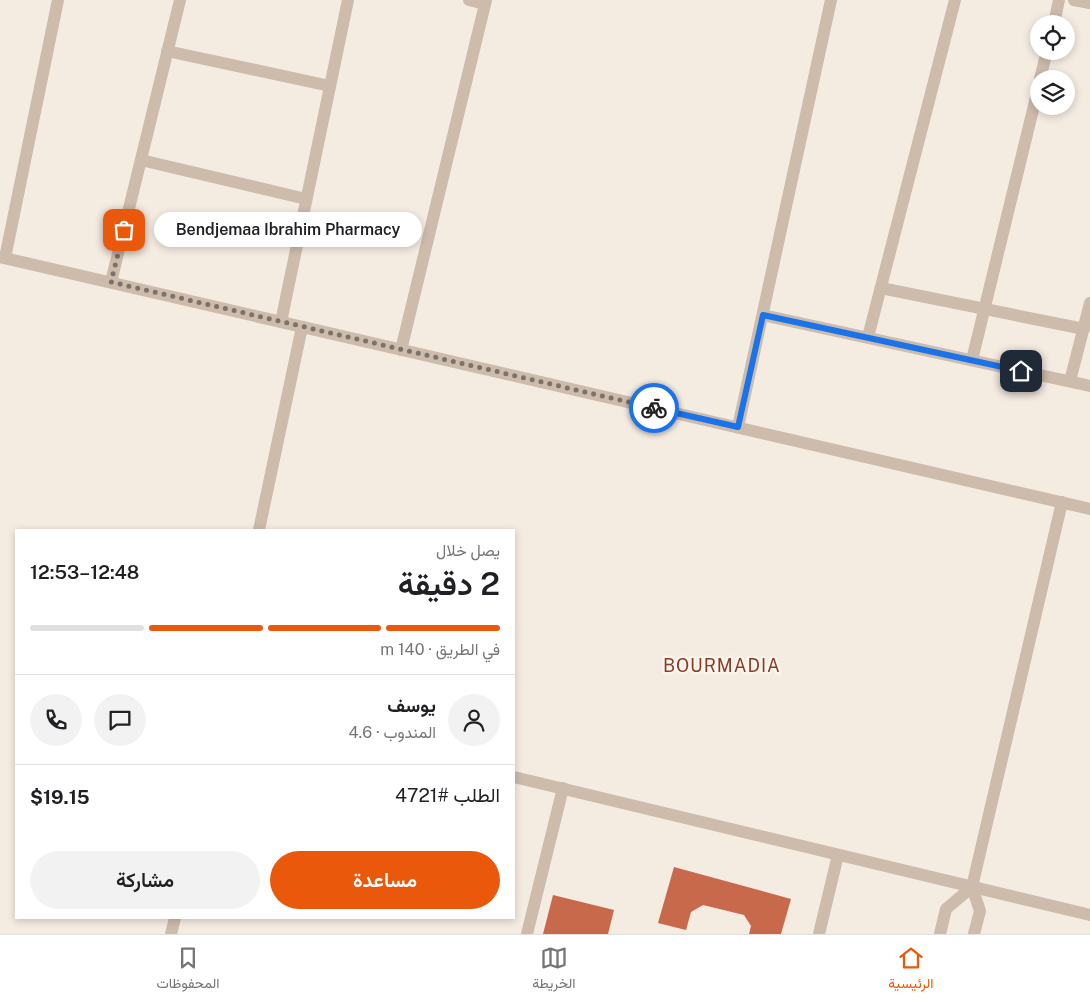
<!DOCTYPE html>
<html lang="ar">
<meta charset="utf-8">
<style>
body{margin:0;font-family:"Public Sans",Vazirmatn,sans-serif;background:#f2f2f2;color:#202124;direction:rtl;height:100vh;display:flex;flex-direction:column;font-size:19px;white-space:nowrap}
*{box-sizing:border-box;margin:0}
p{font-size:16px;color:#757577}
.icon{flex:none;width:28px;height:28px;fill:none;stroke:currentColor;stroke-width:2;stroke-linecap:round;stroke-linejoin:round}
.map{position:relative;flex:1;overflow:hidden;direction:ltr}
.sheet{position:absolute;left:15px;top:529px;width:500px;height:390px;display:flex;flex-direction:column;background:#fff;border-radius:0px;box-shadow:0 2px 8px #0003;direction:rtl}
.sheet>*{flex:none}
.controls{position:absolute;left:1030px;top:15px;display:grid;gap:10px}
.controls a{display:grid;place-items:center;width:45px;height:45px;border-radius:50%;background:#fff;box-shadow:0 2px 8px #0003;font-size:25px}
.pin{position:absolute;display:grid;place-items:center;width:42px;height:42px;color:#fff;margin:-21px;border-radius:10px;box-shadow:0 2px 8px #0006}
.courier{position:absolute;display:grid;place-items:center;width:50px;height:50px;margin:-25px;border:4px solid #1a73e8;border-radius:50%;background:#fff;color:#222;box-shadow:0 1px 6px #0007}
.bubble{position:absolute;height:35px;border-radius:18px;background:#fff;box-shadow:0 2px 8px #0003;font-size:16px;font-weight:600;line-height:35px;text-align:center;direction:rtl}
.head em{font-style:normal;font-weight:600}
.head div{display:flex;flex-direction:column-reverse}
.head{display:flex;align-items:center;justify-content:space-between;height:85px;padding:0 15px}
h1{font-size:32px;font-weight:600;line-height:38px}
.bar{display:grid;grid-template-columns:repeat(4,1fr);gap:8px 5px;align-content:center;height:60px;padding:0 15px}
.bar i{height:6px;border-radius:4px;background:#e0e0e0}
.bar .active{background:#ea580c}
.bar p{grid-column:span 4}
.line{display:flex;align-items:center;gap:12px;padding:0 15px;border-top:1px solid #e0e0e0}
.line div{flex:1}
.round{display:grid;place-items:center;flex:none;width:52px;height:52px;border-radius:26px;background:#f2f2f2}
.cta{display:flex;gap:10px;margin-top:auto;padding:10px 15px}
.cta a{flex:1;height:58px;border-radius:30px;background:#ea580c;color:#fff;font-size:20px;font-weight:600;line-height:58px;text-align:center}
.cta a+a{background:#f2f2f2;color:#202124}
.tabs{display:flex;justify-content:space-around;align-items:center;height:70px;border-top:1px solid #e0e0e0;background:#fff;font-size:14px;color:#757577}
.tabs a{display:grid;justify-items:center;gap:2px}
.tabs .active{color:#ea580c}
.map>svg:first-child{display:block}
.building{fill:#c8694b}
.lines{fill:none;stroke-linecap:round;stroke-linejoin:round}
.street{stroke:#cdbbac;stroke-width:12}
.done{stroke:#7c716b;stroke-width:5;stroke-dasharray:0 9}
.route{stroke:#1a73e8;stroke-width:6}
.labels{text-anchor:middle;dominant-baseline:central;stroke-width:5;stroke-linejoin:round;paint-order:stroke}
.neighbourhood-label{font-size:18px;letter-spacing:1px;fill:#8c3b22;stroke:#fbf5ee}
</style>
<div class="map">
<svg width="1090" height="934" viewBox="0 0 1090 934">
<rect width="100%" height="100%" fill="#f4ebe1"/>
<g class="building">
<polygon points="674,867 791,899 781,934 749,934 751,926 744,915 703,905 691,912 686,930 658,923"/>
<polygon points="553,895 614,910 608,934 543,934"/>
</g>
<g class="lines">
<g class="street">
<polyline points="469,0 485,4"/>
<polyline points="1074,0 1090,3"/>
<polyline points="1054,24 1059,0"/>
<polyline points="167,51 330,86"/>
<polyline points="1040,79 1047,51"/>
<polyline points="141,160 306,199"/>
<polyline points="0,257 1090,509"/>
<polyline points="5,258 58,0"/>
<polyline points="111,282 180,0"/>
<polyline points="881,288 1084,329"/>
<polyline points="763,315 1090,386"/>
<polyline points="281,322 348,0"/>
<polyline points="868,337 955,0"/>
<polyline points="401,350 486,0"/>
<polyline points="972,360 1039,85"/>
<polyline points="1070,381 1090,303"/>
<polyline points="738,427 831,0"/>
<polyline points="259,530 302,327"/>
<polyline points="514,777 1090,915"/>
<polyline points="972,887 1062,502"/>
<polyline points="171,934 175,918"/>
<polyline points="527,934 563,788"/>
<polyline points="819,934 838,855"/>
<polyline points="940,934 946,909 972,887 980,911 974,934"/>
</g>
</g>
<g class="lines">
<polyline class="done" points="124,230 111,282 654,408"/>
<polyline class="route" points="654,408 738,427 763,315 1021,371"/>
</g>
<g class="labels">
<g class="neighbourhood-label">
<text x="722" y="665">BOURMADIA</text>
</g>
</g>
</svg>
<div class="controls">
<a><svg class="icon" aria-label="locate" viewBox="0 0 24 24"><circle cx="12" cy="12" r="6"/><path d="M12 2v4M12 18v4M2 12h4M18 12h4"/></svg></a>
<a><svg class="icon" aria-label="layers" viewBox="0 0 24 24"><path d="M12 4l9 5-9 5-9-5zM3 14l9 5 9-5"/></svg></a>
</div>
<div class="pin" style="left:124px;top:230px;background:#ea580c"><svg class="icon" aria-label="bag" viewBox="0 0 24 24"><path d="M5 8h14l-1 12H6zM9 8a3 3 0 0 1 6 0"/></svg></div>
<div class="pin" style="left:1021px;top:371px;background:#1f2937"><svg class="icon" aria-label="home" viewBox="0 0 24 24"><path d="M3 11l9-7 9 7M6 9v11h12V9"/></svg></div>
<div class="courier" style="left:654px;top:408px"><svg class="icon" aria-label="bike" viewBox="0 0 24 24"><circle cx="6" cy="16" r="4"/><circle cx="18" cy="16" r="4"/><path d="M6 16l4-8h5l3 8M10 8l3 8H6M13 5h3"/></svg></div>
<div class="bubble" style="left:154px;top:212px;width:268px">Bendjemaa Ibrahim Pharmacy</div>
<section class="sheet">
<div class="head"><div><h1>2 دقيقة</h1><p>يصل خلال</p></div><em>12:48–12:53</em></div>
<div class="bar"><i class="active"></i><i class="active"></i><i class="active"></i><i></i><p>في الطريق · 140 m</p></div>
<div class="line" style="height:90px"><a class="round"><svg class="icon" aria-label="person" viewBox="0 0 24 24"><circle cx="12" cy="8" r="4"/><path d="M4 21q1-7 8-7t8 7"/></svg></a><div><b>يوسف</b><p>المندوب · 4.6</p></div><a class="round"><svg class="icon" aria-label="chat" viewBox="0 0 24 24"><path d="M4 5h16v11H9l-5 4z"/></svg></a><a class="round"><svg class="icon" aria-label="phone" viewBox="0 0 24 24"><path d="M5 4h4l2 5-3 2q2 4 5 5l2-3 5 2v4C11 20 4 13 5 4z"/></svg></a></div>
<div class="line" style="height:65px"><div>الطلب #4721</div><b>$19.15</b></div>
<div class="cta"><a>مساعدة</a><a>مشاركة</a></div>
</section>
</div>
<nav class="tabs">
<a class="active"><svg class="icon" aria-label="home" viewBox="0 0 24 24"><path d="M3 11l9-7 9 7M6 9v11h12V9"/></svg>الرئيسية</a>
<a><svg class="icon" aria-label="map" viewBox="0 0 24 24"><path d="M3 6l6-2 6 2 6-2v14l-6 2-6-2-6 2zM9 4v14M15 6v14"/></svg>الخريطة</a>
<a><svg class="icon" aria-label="saved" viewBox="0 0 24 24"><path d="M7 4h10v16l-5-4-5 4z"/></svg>المحفوظات</a>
</nav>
